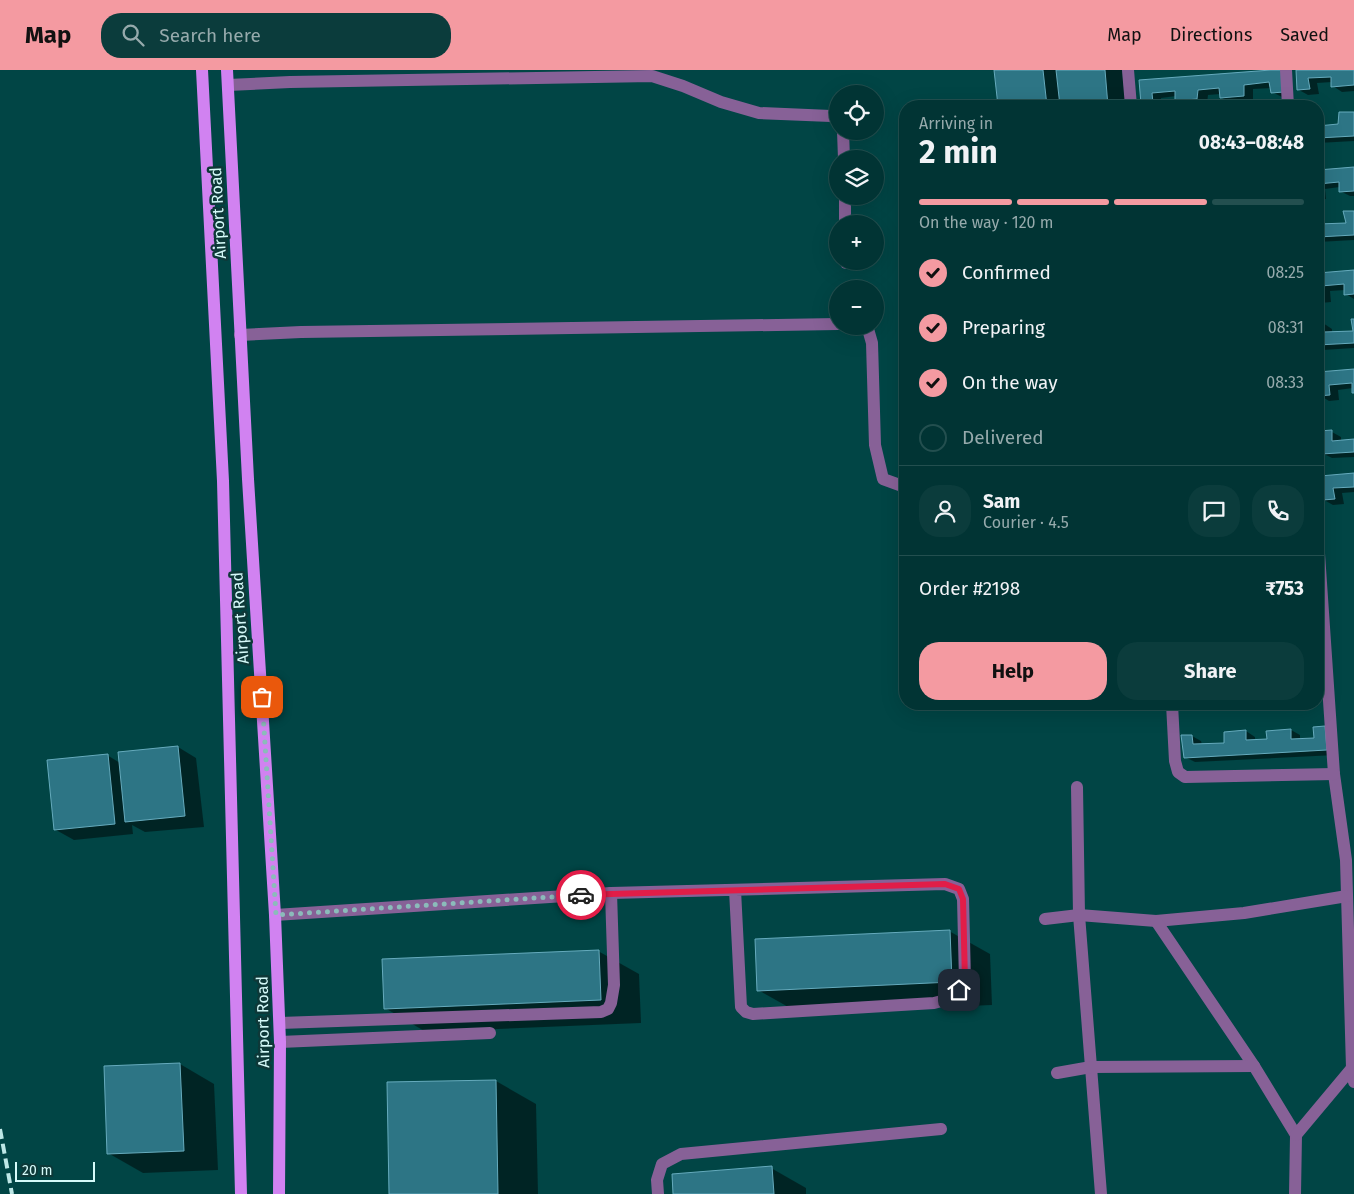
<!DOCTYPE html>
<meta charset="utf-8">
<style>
body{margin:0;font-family:"Fira Sans",sans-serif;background:#0b3c3c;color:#f1f3f6;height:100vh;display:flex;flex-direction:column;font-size:19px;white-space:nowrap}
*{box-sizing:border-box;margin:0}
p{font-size:16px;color:#96aaac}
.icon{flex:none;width:28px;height:28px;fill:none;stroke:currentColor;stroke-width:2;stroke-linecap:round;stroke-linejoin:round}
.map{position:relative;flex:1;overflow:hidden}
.side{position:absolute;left:899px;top:30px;width:425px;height:610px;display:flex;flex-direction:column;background:#013434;border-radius:20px;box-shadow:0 5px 20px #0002,0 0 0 1px #234f4f}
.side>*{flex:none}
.controls{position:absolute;left:829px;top:15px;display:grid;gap:10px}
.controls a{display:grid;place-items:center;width:55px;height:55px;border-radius:50%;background:#013434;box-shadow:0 5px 20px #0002,0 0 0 1px #234f4f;font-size:25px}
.scale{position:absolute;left:15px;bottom:12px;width:80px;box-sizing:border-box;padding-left:5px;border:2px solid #d5faf9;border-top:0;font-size:14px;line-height:18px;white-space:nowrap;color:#d5faf9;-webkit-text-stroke:4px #0e3838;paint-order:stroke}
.pin{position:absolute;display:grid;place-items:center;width:42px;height:42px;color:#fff;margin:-21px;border-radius:10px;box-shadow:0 2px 8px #0006}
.courier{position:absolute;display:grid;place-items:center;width:50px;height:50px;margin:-25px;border:4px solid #e11d48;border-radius:50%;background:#fff;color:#222;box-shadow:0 1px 6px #0007}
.summary em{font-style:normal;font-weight:700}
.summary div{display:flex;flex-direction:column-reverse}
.summary{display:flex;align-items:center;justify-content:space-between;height:85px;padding:0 20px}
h1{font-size:32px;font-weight:700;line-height:38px}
.bar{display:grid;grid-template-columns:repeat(4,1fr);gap:8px 5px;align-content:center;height:60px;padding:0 20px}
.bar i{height:6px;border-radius:4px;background:#234f4f}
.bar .current{background:#f49aa1}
.bar p{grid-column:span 4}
.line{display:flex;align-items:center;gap:12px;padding:0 20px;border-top:1px solid #234f4f}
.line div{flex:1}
.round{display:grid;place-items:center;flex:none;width:52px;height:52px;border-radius:20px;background:#0b3c3c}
ol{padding:0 20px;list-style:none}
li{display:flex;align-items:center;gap:15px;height:55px}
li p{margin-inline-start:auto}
li .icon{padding:5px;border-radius:50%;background:#f49aa1;color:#111;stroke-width:4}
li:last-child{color:#96aaac}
li i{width:28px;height:28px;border:2px solid #234f4f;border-radius:50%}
.action{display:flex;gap:10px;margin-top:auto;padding:10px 20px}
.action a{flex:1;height:58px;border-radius:20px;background:#f49aa1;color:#111;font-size:20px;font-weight:700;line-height:58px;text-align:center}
.action a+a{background:#0b3c3c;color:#f1f3f6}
header{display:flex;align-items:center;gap:30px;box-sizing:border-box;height:70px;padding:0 25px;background:#f49aa1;color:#111}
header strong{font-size:24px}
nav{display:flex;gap:28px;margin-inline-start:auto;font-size:18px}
.search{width:350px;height:45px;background:#0b3c3c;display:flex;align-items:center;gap:12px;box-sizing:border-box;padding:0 18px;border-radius:20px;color:#96aaac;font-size:19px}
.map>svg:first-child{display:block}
.shadow{fill:#0007}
.building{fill:#2d7585;stroke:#66abbd}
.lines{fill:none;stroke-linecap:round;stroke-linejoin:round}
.street{stroke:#876197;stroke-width:12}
.primary{stroke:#d182f1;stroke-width:12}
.rail{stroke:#bee7e6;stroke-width:4;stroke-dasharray:10 5;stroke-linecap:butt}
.done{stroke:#8bbbba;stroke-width:5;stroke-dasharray:0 9}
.route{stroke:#e11d48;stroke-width:6}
.labels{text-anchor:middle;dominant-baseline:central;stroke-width:5;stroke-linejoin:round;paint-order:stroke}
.street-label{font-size:16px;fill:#d5faf9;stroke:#0e3838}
</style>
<header>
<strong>Map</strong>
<div class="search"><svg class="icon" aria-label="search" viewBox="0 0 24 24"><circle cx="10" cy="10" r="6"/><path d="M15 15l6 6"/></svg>Search here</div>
<nav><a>Map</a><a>Directions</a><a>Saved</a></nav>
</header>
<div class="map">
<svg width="1354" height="1124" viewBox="0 0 1354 1124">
<rect width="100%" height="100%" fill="#014545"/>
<g class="shadow">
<polygon points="995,0 1122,0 1126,36 999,36"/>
<polygon points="1281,0 1282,27 1272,22 1272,18 1253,19 1253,31 1230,33 1221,27 1221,24 1208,25 1207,34 1186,35 1176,30 1176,26 1161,28 1162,36 1147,36 1142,33 1140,12"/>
<polygon points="1297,0 1354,0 1354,21 1342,22 1333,16 1332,12 1317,13 1319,24 1308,25 1299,20"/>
<polygon points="1354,43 1354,71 1318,73 1318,50 1321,52 1322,57 1340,56"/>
<polygon points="1354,99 1354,126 1350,126 1340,121 1340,117 1325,119 1326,129 1318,130 1318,101"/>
<polygon points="1354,142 1354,170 1318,172 1318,146 1325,151 1325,155 1347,154"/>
<polygon points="1354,201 1354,229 1346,224 1345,220 1330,221 1331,232 1321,233 1318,231 1318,204"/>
<polygon points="1318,253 1323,253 1332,259 1332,263 1354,262 1354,278 1323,280 1318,276"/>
<polygon points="1354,301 1354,322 1353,318 1338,320 1339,330 1329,331 1319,325 1318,303"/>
<polygon points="1332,362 1341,367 1341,371 1354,371 1354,387 1332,388 1322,383"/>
<polygon points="1354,405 1354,422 1342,423 1344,434 1333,435 1324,430 1322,407"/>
<polygon points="1318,560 1327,565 1329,587 1318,588"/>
<polygon points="1291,660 1300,665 1300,670 1315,669 1336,685 1195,692 1185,687 1192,666 1201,671 1202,675 1226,674 1246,661 1255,667 1255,671 1269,670"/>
<polygon points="178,677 196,688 204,757 145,762 132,755 133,764 74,770 56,760 107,685 120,693"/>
<polygon points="949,861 990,884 992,935 799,943 758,920"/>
<polygon points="598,881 639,904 641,953 426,962 385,938"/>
<polygon points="180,994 214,1014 218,1100 143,1103 108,1083"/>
<polygon points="496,1011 536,1034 538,1124 390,1124 388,1013"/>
<polygon points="771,1098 806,1118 806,1124 675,1124"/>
</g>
<g class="building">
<polygon points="994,0 1043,0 1047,36 998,36"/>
<polygon points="1056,0 1105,0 1108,36 1060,36"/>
<polygon points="1271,0 1282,0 1284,22 1271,23 1269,12 1244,15 1244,26 1220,28 1219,18 1198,20 1197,29 1175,31 1175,21 1152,23 1153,33 1141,34 1139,10"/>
<polygon points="1296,0 1354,0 1354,15 1331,17 1331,7 1308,8 1310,19 1297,20"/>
<polygon points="1339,42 1354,42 1354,66 1318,68 1318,56 1338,54"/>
<polygon points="1354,97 1354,121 1339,122 1339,112 1318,114 1318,100"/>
<polygon points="1343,141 1354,141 1354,165 1318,167 1318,154 1346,153"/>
<polygon points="1354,200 1354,224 1344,225 1344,214 1321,216 1322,227 1318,227 1318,203"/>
<polygon points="1351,249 1354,249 1354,273 1318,275 1318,252 1323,252 1323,262 1353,261"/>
<polygon points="1354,299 1354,323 1352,323 1352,313 1329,315 1330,325 1318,326 1318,302"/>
<polygon points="1332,360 1332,371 1354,369 1354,382 1321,384 1319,361"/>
<polygon points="1354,403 1354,417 1333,418 1335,429 1323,430 1320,406"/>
<polygon points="1325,656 1327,680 1184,688 1181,665 1192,665 1193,674 1224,673 1224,662 1246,660 1246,670 1267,669 1266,661 1291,659 1291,669 1314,668 1313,657"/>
<polygon points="178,676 185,746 125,752 118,682"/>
<polygon points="108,684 115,754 54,760 47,690"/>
<polygon points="950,860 952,912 757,921 755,869"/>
<polygon points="599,880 601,930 384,939 382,889"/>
<polygon points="180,993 184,1081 107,1084 104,996"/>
<polygon points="496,1010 498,1124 389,1124 387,1012"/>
<polygon points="772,1096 774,1124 673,1124 672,1104"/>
</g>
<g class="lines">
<g class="street">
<polyline points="1128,0 1131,36"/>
<polyline points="1286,0 1288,36"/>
<polyline points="228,15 290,12 652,6 683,16 721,32 759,43 831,46 838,50"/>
<polyline points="843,61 844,89"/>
<polyline points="845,126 845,154"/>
<polyline points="846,191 846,193"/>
<polyline points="862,256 868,259 872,273 875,375 883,409 905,417"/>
<polyline points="240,265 301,262 838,254"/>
<polyline points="1318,469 1334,704 1346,790 1352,998 1354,1012"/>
<polyline points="1172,634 1175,691 1178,702 1185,707 1334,704"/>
<polyline points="1077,717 1079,845 1101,1124"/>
<polyline points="275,845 611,823 945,814 959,819 963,829 965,911 953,928 934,933 753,944 746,942 741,937 735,820"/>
<polyline points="1045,849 1079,845 1156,851 1244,843 1347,826"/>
<polyline points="1156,851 1254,996 1296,1065 1295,1124"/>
<polyline points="280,953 601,942 608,939 611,933 614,915 611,823"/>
<polyline points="280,972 490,963"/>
<polyline points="1057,1003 1091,997 1254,996"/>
<polyline points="1296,1065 1352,998 1354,998"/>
<polyline points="658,1124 657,1110 662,1094 681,1084 941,1059"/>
</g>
<g class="primary">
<polyline points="202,0 223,411 241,1124"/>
<polyline points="227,0 248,409 275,845 280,972 279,1124"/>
</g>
<polyline class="rail" points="0,1059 12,1124"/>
</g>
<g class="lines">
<polyline class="done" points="262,627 276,845 581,825"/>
<polyline class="route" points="581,825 611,824 945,814 959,819 963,829 965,911 959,920"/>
</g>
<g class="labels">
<g class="street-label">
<text transform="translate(218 143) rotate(-93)">Airport Road</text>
<text transform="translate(240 548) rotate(-94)">Airport Road</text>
<text transform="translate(263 952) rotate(-91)">Airport Road</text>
</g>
</g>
</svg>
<div class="controls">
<a><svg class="icon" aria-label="locate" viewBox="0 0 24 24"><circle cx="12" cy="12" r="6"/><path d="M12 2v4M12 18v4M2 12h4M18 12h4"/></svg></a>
<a><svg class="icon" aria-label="layers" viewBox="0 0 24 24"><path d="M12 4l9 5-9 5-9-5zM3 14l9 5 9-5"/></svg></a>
<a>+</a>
<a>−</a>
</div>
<div class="scale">20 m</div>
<div class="pin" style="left:262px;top:627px;background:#ea580c"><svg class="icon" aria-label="bag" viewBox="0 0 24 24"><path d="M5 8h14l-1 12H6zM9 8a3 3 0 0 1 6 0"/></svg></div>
<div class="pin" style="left:959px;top:920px;background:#1f2937"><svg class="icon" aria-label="home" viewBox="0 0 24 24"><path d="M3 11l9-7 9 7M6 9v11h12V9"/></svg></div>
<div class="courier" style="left:581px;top:825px"><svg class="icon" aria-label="car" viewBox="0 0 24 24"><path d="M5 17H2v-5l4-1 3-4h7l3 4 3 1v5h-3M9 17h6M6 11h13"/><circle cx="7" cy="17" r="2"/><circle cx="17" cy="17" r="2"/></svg></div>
<section class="side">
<div class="summary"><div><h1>2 min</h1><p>Arriving in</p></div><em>08:43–08:48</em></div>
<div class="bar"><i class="current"></i><i class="current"></i><i class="current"></i><i></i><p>On the way · 120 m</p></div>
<ol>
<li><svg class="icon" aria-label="check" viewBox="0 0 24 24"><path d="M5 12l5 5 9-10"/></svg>Confirmed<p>08:25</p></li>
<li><svg class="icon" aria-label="check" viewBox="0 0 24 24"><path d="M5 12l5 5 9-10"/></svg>Preparing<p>08:31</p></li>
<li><svg class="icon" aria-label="check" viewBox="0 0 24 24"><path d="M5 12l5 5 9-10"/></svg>On the way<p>08:33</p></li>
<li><i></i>Delivered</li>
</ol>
<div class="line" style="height:90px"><a class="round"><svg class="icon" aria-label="person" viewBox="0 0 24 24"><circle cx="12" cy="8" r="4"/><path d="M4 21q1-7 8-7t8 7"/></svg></a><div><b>Sam</b><p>Courier · 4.5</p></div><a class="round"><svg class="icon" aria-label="chat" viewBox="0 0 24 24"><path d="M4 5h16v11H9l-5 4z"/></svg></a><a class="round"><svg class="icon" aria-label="phone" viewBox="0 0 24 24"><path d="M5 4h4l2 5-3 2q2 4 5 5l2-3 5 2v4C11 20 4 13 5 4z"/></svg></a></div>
<div class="line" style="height:65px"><div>Order #2198</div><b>₹753</b></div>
<div class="action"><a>Help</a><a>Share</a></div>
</section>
</div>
